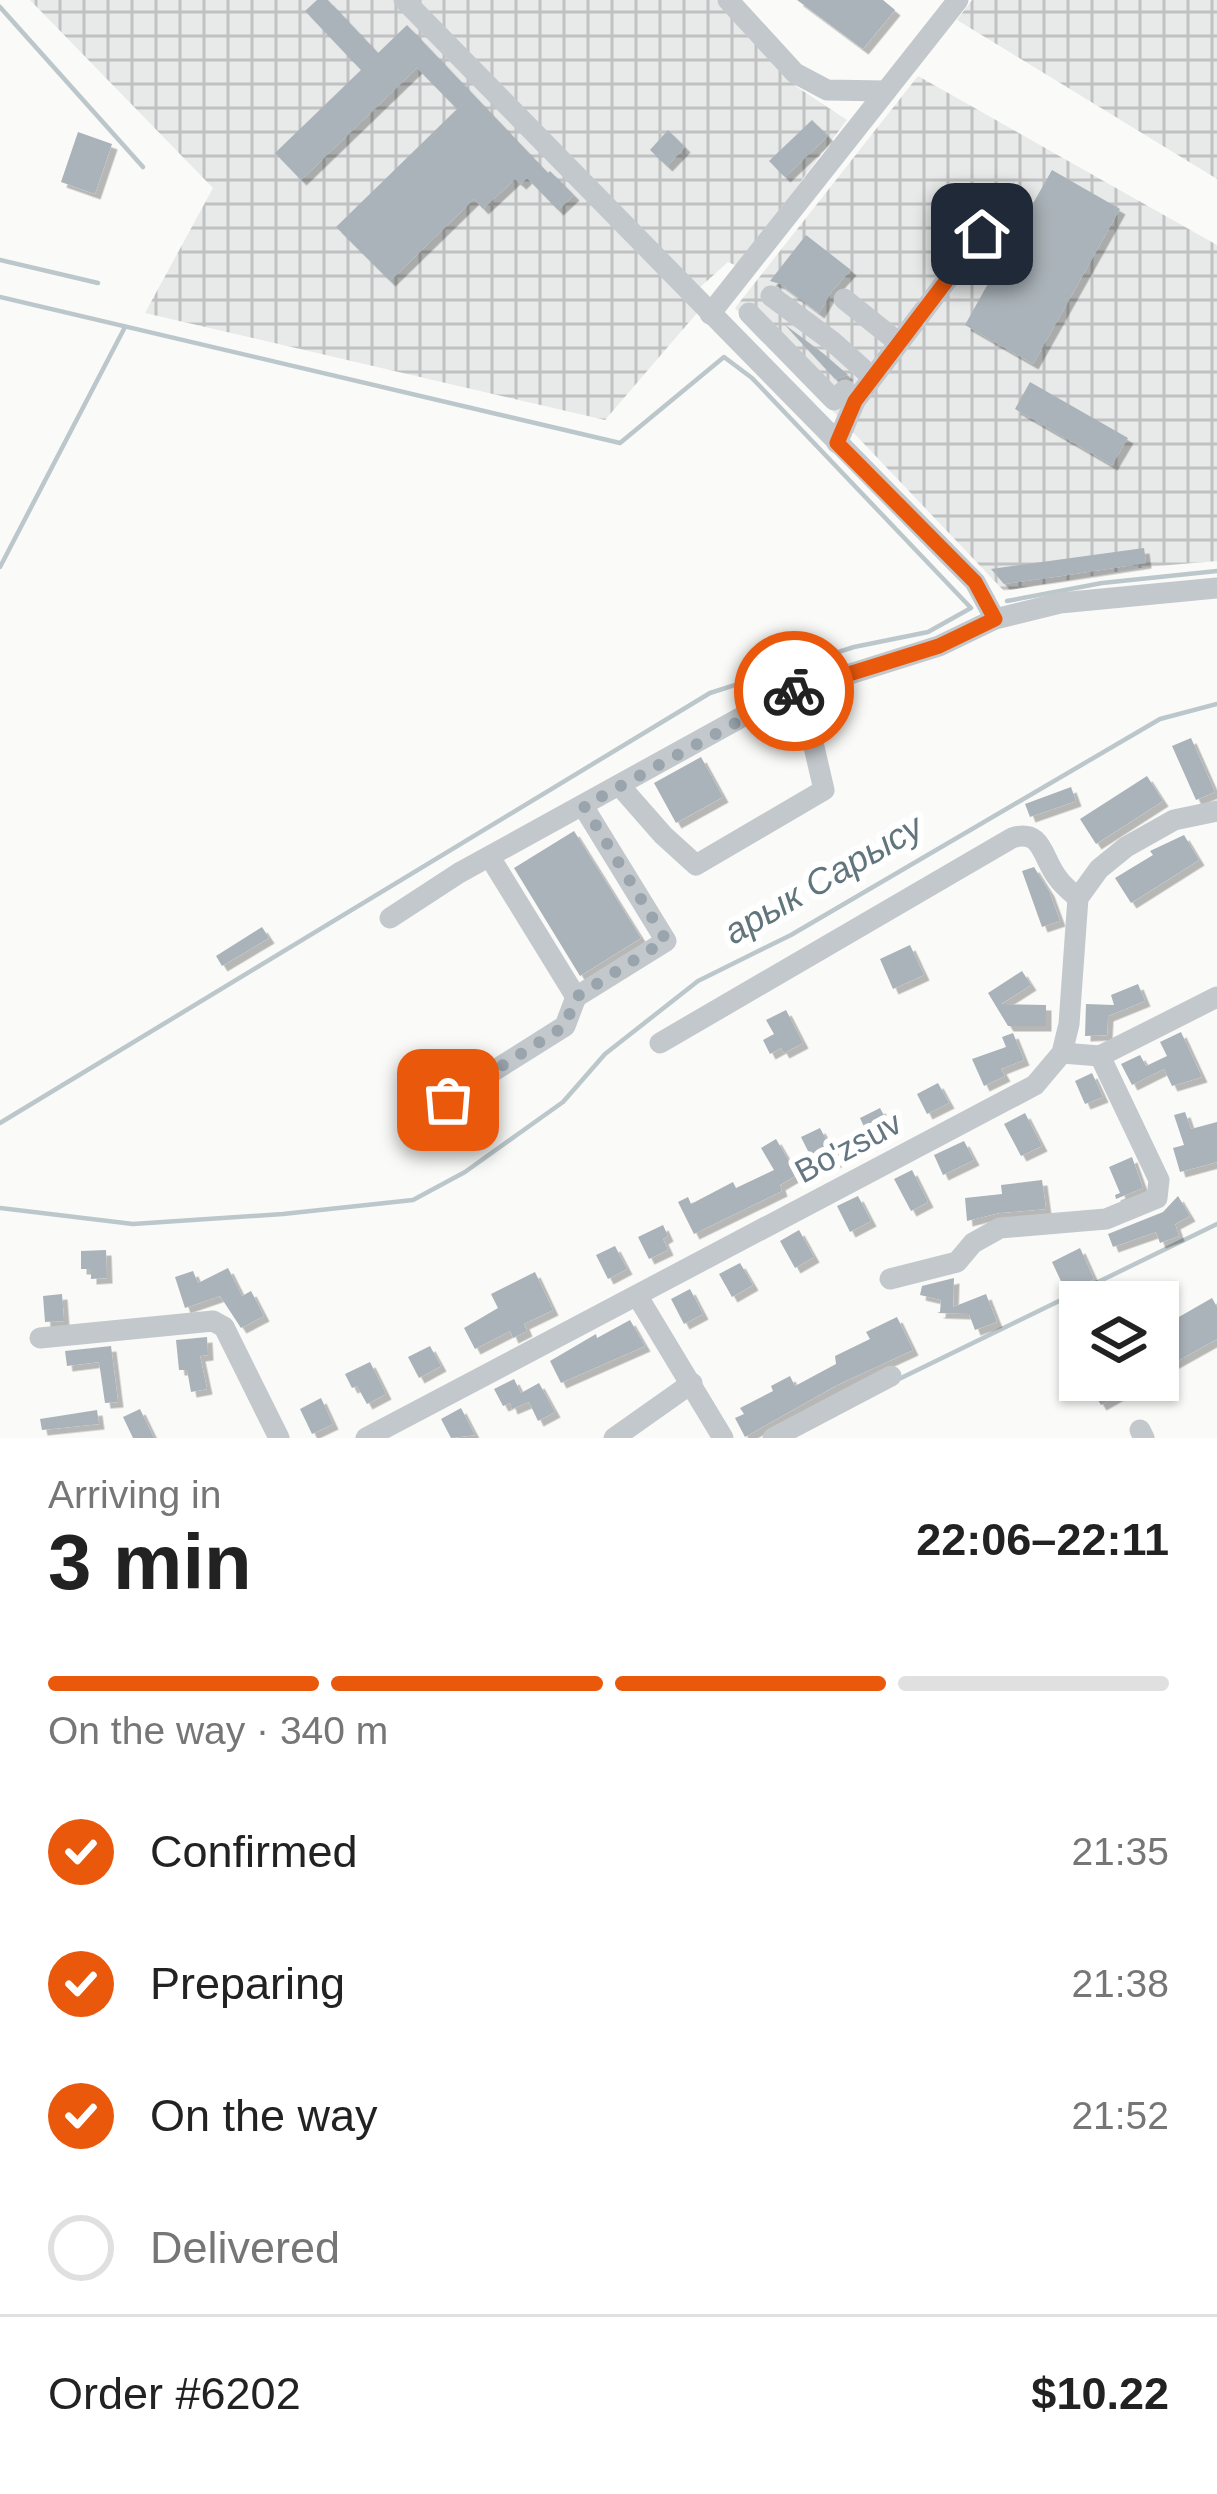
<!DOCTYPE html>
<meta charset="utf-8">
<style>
body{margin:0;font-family:Helvetica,sans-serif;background:#f2f2f2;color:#222;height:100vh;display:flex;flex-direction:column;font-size:45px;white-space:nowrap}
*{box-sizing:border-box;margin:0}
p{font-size:39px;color:#767676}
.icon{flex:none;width:66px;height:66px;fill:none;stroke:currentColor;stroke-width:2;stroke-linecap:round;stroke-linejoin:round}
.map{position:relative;height:1438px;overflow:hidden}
.drawer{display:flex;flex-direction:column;background:#fff;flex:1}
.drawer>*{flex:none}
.tools{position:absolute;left:1059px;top:1281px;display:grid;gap:24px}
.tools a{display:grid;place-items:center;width:120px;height:120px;border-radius:0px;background:#fff;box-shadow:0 3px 9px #0004;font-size:60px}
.pin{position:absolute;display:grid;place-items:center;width:102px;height:102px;color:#fff;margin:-51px;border-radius:24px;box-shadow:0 6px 18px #0006}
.courier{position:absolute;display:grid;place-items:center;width:120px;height:120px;margin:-60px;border:9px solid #ea580c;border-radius:50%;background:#fff;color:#222;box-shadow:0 3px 15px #0007}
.summary em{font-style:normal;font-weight:800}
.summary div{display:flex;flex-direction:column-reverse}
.summary{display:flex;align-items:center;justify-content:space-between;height:204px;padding:0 48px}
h1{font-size:78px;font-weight:800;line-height:90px}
.bar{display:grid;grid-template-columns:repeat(4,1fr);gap:18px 12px;align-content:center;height:144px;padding:0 48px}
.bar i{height:15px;border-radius:9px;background:#e0e0e0}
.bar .on{background:#ea580c}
.bar p{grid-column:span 4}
.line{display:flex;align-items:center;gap:30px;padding:0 48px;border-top:3px solid #e0e0e0}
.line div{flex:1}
ol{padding:0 48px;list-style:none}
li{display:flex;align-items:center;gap:36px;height:132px}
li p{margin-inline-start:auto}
li .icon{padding:12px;border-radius:50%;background:#ea580c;color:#fff;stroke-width:4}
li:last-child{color:#767676}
li i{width:66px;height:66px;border:6px solid #e0e0e0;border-radius:50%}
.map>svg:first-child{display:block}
.industrial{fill:url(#industrial-grid)}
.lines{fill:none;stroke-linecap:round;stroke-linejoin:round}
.stream{stroke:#bbc7cb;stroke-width:4.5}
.building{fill:#aab3b9;filter:url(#shadow)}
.minor{stroke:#c3c8cc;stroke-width:21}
.done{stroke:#99a4ac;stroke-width:12;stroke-dasharray:0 21.6}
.route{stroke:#ea580c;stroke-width:15}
.labels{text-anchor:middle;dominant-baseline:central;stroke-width:12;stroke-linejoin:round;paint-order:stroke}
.street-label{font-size:33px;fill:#657683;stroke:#fff}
.water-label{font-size:36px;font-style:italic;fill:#60757c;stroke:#fff}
</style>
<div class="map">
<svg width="1217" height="1438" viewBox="0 0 1217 1438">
<defs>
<pattern id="industrial-grid" width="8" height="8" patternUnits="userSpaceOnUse" patternTransform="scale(3)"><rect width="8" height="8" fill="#e8e9e9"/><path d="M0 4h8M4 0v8" fill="none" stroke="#c0c1c2"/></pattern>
<filter id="shadow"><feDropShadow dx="5.5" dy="5.5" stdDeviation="0" flood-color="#0004"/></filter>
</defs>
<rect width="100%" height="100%" fill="#fafaf8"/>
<g class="industrial">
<polygon points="30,0 718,0 797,87 847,120 737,266 728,262 687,299 697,313 605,420 145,313 213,188"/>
<polygon points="972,0 1217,0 1217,179 957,20"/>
<polygon points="918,76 1217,245 1217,561 1146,567 1004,591 735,308"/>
</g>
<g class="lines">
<g class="stream">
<polyline points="0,7 143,167"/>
<polyline points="0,260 98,283"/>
<polyline points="0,297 620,443 724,357 752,378 971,608 928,632 854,647 710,693 0,1123"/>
<polyline points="0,567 125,327"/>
<polyline points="1007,601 1102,583 1217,571"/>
<polyline points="0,1208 133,1224 283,1214 413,1200 465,1172 563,1102 605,1054 698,981 791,935 1160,719 1217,704"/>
<polyline points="899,1379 1217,1224"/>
</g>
</g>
<g class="building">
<polygon points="317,0 328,0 378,53 407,25 548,173 550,171 574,195 558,210 527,178 521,184 515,179 483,209 474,199 390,281 336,227 457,109 417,68 301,180 275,153 361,70 305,11"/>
<polygon points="797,0 883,0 895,10 863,49"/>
<polygon points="812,120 828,136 785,177 769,161"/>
<polygon points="668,130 685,147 667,166 650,150"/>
<polygon points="78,132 112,144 95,194 61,182"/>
<polygon points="1052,170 1120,209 1033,364 965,325 1000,262 1010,262 1017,255 1019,248 1014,237"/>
<polygon points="806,235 851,270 832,291 819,313 780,284 770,281"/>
<polygon points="784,324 824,354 848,375 835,379"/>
<polygon points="1030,382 1128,438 1112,465 1015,409"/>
<polygon points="1144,548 1146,563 1061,576 1004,584 991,569"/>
<polygon points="1191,738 1215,792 1196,800 1172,746"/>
<polygon points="701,757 723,797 676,823 654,783"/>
<polygon points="1147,776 1163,801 1096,844 1080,819"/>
<polygon points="1071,787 1076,801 1030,817 1025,804"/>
<polygon points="574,831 641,938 580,976 514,868"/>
<polygon points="1184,835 1199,860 1131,903 1115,878 1153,855 1150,851"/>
<polygon points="1034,867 1049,891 1060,921 1042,927 1022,871"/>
<polygon points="262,927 269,938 222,966 216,956"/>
<polygon points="910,945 924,975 893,989 880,959"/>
<polygon points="1022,971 1031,985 1001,1004 1046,1005 1046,1026 1008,1026 988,993"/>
<polygon points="1138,984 1145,1001 1108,1016 1107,1035 1085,1036 1086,1004 1114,1005 1111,995"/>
<polygon points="786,1010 803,1043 784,1053 781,1048 770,1054 763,1040 774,1034 766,1020"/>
<polygon points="1181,1032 1202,1077 1172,1086 1164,1069 1132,1085 1121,1064 1140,1055 1146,1066 1167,1056 1160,1042"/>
<polygon points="1013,1033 1024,1060 1001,1069 1005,1076 984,1086 972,1059 1006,1047 1002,1037"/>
<polygon points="1092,1073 1103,1097 1085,1104 1075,1081"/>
<polygon points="938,1083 949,1103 927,1114 917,1094"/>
<polygon points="880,1108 893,1132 818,1171 801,1137 820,1128 830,1147 865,1129 860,1118"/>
<polygon points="1185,1112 1191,1129 1217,1122 1217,1162 1180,1172 1173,1148 1184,1145 1174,1115"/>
<polygon points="1025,1113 1042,1146 1021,1156 1004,1124"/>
<polygon points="776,1139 797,1175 780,1185 782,1191 694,1234 678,1202 688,1197 691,1204 733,1182 736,1188 774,1170 761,1148"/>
<polygon points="964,1141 974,1160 943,1175 934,1155"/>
<polygon points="1132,1157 1143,1188 1116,1199 1115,1195 1120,1193 1109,1167"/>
<polygon points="912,1170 928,1202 911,1211 894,1179"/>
<polygon points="1042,1180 1046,1209 999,1213 967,1221 965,1198 1002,1194 1001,1185"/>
<polygon points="858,1196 871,1221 850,1232 837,1206"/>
<polygon points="1178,1196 1190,1216 1175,1224 1179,1236 1160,1243 1156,1232 1113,1247 1108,1234 1163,1212"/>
<polygon points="663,1225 668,1236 663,1239 668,1250 649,1259 638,1237"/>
<polygon points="799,1230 814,1257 795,1268 780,1241"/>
<polygon points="615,1246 627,1269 608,1279 596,1255"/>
<polygon points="1080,1248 1094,1279 1066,1292 1052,1262"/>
<polygon points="106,1250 107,1278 91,1279 91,1269 81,1269 81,1251"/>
<polygon points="740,1263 753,1285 732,1297 719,1274"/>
<polygon points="228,1268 242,1296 251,1291 264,1316 241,1328 220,1296 185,1308 175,1277 193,1271 198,1283"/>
<polygon points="535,1272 553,1310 524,1324 527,1331 513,1338 510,1331 475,1349 464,1328 498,1308 491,1294"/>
<polygon points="954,1278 953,1307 986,1294 997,1322 975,1330 969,1314 937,1313 940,1312 941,1300 920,1295 922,1286"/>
<polygon points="690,1289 703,1314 684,1324 671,1299"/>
<polygon points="62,1294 64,1321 45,1322 43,1296"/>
<polygon points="1212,1298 1217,1307 1217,1339 1158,1372 1158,1329"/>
<polygon points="897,1317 913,1350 837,1385 745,1437 735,1418 744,1414 740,1408 773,1391 771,1386 790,1376 795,1386 836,1364 835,1356 870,1339 866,1332"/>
<polygon points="630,1320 645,1346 561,1383 550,1361 596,1334 597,1338"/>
<polygon points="207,1337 208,1355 200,1356 207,1389 191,1392 187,1370 179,1370 176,1340"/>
<polygon points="111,1346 118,1402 105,1403 99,1362 67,1366 65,1351"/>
<polygon points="430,1346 441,1366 419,1378 408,1357"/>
<polygon points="370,1362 386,1394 367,1404 357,1386 352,1388 345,1374"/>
<polygon points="514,1379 521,1393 539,1383 555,1412 538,1421 529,1402 512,1409 510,1403 503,1406 494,1389"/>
<polygon points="1086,1380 1145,1380 1101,1405"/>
<polygon points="321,1398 333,1424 312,1434 300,1409"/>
<polygon points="461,1408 475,1435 451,1438 441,1419"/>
<polygon points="140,1409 154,1438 133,1438 123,1417"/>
<polygon points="97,1410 99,1424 42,1430 40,1419"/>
</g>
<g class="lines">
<g class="minor">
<polyline points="404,0 975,582 995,619 1060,603 1217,588"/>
<polyline points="728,0 795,73 827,90 886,91"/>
<polyline points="954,215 1004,248"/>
<polyline points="771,296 833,342 872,377"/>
<polyline points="844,299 899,343"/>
<polyline points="749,313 834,400 845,390 855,401"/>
<polyline points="710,314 958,0"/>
<polyline points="837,443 855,401 982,234"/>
<polyline points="620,786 663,835 696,865 824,790 805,708"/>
<polyline points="491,859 576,997 666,941 583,806"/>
<polyline points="390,918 459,873 780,696 939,646 995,619"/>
<path d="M660 1043 1012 838C1043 828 1042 858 1057 877 1062 885 1071 892 1078 898"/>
<polyline points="1062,1053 1100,1056 1217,997"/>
<polyline points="409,1124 565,1026 576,997"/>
<polyline points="890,1279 957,1262 973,1243 1000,1228 1106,1219 1157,1198 1159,1180 1100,1056"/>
<polyline points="638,1297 723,1438"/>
<polyline points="40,1338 213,1321 224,1327 279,1438"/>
<polyline points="1140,1430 1144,1438"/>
<polyline points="366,1438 1035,1085 1062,1053 1069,1024 1078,898 1099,869 1126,847 1174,820 1217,811"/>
<polyline points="614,1438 692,1383"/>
<polyline points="773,1438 891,1376"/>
</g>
</g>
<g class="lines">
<polyline class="done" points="448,1100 565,1026 576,997 666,940 584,806 794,691"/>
<polyline class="route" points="794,691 939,646 995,619 975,582 837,443 855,401 982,234"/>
</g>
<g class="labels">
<g class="street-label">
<text transform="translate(848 1147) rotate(-28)">Bo'zsuv</text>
</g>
<g class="water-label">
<text transform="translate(823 879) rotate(-30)">арык Сарысу</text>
</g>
</g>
</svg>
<div class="tools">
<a><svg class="icon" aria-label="layers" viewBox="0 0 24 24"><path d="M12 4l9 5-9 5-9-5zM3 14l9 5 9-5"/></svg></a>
</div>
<div class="pin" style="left:448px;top:1100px;background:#ea580c"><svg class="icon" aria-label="bag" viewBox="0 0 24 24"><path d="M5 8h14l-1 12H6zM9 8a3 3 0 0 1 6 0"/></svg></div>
<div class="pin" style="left:982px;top:234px;background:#1f2937"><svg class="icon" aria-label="home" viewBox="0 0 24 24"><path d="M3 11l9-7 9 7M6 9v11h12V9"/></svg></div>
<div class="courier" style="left:794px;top:691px"><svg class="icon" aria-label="bike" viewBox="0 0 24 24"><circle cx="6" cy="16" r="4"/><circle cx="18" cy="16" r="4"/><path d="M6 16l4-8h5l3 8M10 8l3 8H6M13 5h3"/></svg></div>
</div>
<section class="drawer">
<div class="summary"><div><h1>3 min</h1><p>Arriving in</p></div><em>22:06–22:11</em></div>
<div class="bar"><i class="on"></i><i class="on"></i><i class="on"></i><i></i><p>On the way · 340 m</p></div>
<ol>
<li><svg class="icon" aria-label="check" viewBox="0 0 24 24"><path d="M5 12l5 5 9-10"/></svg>Confirmed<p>21:35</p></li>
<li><svg class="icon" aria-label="check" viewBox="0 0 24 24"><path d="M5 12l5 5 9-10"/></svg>Preparing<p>21:38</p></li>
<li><svg class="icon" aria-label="check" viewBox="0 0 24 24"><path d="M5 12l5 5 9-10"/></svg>On the way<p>21:52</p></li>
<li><i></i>Delivered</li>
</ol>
<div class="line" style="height:156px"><div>Order #6202</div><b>$10.22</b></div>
</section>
